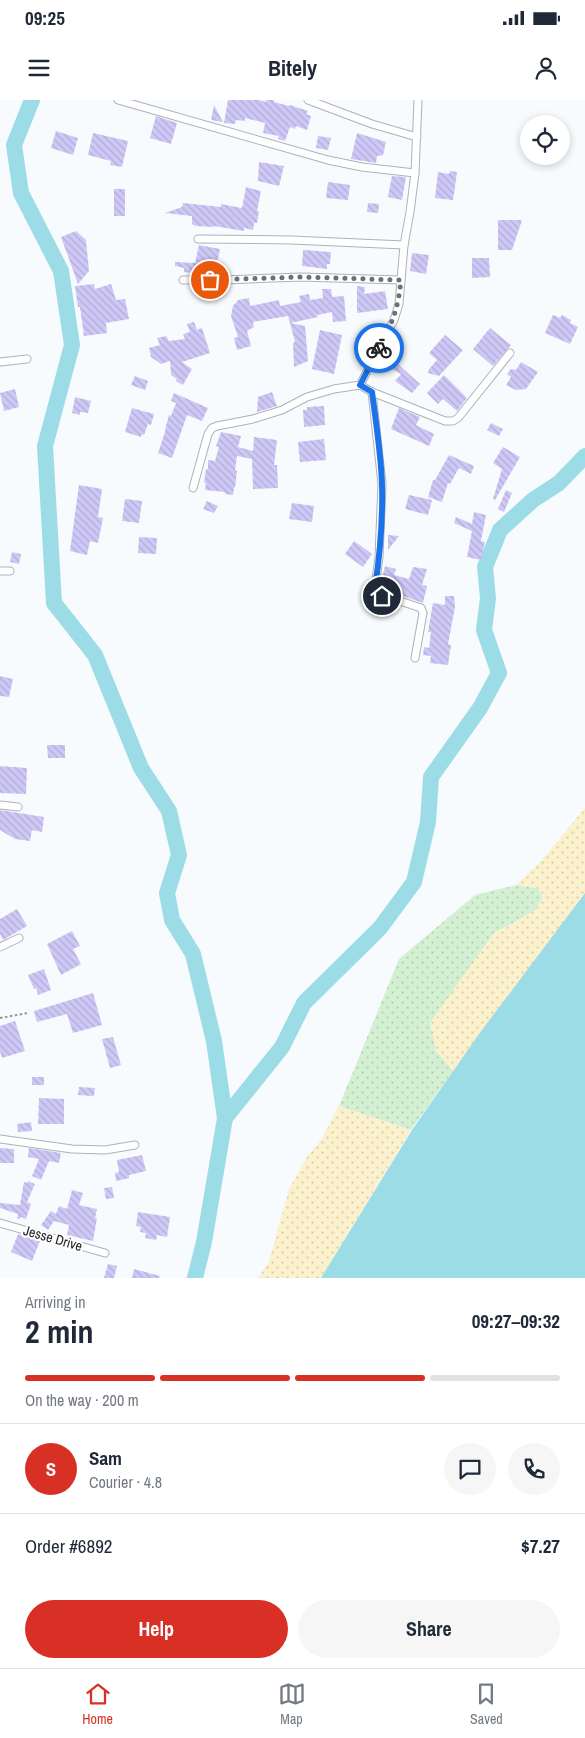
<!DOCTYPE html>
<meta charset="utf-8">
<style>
body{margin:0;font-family:"Archivo Narrow",sans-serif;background:#f6f6f7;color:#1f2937;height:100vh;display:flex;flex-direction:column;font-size:19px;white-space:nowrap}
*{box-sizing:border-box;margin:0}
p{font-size:16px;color:#747a83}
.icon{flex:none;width:28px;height:28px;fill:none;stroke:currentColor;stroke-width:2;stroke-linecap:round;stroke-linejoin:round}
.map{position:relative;height:1178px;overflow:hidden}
.drawer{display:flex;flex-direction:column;background:#fff;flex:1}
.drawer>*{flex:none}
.buttons{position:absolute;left:520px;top:15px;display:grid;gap:10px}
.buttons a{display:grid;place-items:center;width:50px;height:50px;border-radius:50%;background:#fff;box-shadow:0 2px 8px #0003;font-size:25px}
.pin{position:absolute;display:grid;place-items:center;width:42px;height:42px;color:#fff;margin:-21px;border:2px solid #fff;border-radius:50%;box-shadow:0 1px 5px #0007}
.courier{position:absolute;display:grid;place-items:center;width:50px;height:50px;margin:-25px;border:4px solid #1a73e8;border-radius:50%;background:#fff;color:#222;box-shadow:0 1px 6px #0007}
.headline em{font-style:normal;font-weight:800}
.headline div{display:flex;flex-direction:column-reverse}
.headline{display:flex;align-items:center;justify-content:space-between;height:85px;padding:0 25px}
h1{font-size:32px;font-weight:800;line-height:38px}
.bar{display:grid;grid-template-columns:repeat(4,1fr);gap:8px 5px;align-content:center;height:60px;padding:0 25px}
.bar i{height:6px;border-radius:4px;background:#e0e1e3}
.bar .active{background:#d93025}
.bar p{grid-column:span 4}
.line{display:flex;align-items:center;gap:12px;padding:0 25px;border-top:1px solid #e0e1e3}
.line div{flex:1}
.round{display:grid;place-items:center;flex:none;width:52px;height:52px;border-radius:26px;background:#f6f6f7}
.action{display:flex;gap:10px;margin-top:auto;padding:10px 25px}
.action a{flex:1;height:58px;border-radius:30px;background:#d93025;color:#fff;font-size:20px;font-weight:800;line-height:58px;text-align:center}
.action a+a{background:#f6f6f7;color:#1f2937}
.status{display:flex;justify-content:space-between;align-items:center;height:35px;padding:0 25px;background:#fff;direction:ltr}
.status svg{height:14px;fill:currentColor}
header{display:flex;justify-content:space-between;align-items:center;height:65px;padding:0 25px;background:#fff;font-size:22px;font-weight:800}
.menu{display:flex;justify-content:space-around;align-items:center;height:70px;border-top:1px solid #e0e1e3;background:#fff;font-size:14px;color:#747a83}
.menu a{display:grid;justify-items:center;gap:2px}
.menu .active{color:#d93025}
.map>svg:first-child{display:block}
.grass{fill:url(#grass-dots)}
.sand{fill:url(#sand-dots)}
.water{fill:#9cdce7}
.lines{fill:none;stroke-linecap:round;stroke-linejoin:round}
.river{stroke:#9cdce7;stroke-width:16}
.building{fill:url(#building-back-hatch)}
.minor-casing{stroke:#abb2b9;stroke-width:9}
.path{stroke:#929598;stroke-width:2;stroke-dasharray:2.5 2.5;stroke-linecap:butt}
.minor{stroke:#fff;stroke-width:7}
.done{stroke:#6d7073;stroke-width:5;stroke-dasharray:0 9}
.route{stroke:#1a73e8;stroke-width:6}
.labels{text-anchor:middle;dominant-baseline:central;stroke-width:4.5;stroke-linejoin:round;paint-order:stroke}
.street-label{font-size:14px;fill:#222528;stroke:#fff}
</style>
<div class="status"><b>09:25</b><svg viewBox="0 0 49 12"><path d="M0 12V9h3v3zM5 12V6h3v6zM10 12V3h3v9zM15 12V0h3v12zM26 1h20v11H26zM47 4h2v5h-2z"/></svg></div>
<header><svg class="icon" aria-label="menu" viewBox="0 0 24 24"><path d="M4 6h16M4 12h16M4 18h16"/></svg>Bitely<svg class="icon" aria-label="person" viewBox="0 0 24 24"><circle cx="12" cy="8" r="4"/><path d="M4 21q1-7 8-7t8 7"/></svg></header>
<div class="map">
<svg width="585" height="1178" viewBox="0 0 585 1178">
<defs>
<pattern id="grass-dots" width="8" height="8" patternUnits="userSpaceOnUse" patternTransform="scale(1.25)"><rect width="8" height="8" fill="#d4f0d2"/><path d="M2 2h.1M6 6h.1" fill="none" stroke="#b6ceb4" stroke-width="1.8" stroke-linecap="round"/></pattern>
<pattern id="sand-dots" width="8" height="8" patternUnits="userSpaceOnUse" patternTransform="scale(1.25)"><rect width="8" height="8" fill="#fbf1cc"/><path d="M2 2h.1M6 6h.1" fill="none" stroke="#d7ceaf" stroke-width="1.8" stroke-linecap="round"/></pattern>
<pattern id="building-back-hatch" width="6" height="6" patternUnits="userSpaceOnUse" patternTransform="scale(1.25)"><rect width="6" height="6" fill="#cfc8f7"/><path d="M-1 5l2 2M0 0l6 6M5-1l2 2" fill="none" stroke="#b1acd4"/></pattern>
</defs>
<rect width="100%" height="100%" fill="#f8fbfe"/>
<polygon class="grass" points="516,785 538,788 543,797 536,810 493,834 436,950 453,971 411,1030 339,1006 399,859 475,795"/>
<g class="sand">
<polygon points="585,708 585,793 453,971 436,950 430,923 493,834 536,810 543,797 538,788 516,785 541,761"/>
<polygon points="339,1006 411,1030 321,1178 258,1178 269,1161 289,1089 308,1055 321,1040"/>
</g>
<polygon class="water" points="585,793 585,1178 321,1178 412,1030 479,934"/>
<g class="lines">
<g class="river">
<polyline points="32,0 14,45 21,93 61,171 72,245 45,346 54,503 95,555 141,668 169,711 179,755 167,793 172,820 193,854 214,941 225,1018 204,1142 195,1178"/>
<polyline points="225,1018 282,947 304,903 380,828 414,782 428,722 431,677 480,608 499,573 484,530 488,498 485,467 500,430 533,400 559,383 585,356"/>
</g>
</g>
<g class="building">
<polygon points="228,0 259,0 266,2 266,0 274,0 274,2 289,6 290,5 308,11 306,14 311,16 307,30 296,26 295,29 290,27 285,41 278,39 279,36 263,33 265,23 245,18 245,21 236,20 235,24 224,23"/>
<polygon points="214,5 223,22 211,20"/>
<polygon points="156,16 177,23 171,44 150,38"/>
<polygon points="56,31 78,38 73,55 51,48"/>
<polygon points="93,33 128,41 122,67 110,65 111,61 88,55"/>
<polygon points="357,33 386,42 383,55 377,56 376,63 351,59"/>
<polygon points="318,36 331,38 328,50 316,48"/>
<polygon points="259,62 284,66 279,86 258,81"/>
<polygon points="450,71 457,72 453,100 435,98 438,72 449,74"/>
<polygon points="392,76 406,77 402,100 388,97"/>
<polygon points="328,82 350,85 348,100 326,98"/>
<polygon points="246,87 261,91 257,111 259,111 257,123 254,123 253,130 244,128 244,131 214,126 214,127 196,126 192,124 192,116 165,113 182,107 183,103 221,107 221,104 242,108"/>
<rect x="114" y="89" width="11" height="27"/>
<polygon points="368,103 379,104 378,113 367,112"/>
<polygon points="498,120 522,120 512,150 498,150"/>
<polygon points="76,131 86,140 89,171 78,184 61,137"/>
<polygon points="199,145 220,149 216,169 213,168 212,174 193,170 193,173 184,172 184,168 175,166 175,162 195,163"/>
<polygon points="303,150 331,152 330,164 327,164 327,169 302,166"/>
<polygon points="412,153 429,155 426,174 410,171"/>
<polygon points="472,158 489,158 490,177 472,178"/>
<polygon points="94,184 95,189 111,184 116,200 125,199 129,219 106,223 107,233 84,236 80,207 78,207 75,186"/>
<polygon points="357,186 365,187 364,194 385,191 388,209 357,213"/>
<polygon points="322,189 331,189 332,197 344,196 346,221 333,222 332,212 317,215 318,217 290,223 288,216 253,222 254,227 247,231 251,246 237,250 234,238 238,237 231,216 233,206 238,200 249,198 250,206 279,200 280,206 301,202 299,196 309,194 310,200 323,198"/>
<polygon points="553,215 560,218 562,215 571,220 570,223 578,227 570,244 545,233"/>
<polygon points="194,222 197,230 202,228 210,253 182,262 192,269 183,285 176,281 177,279 171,275 170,261 161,264 151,257 149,248 160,245 157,238 166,236 169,241 185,239 183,234 190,232 187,224"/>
<polygon points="290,223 305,226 308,261 294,267 293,243 295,242"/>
<polygon points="490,228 511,245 493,266 473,249"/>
<polygon points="320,230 342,235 334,274 312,269"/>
<polygon points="445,235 463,250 439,276 428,273 429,269 437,260 429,253"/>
<polygon points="387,248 402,256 398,264 420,284 412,293 395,281 401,274 380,263"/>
<polygon points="521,262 538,272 526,289 516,290 506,285 511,277 507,274 511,269 516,270"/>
<polygon points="444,275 467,298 457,311 443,299 438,304 427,293"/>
<polygon points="135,276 148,281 145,290 131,285"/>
<polygon points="15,289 19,307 4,311 0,293"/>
<polygon points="272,292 277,306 257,312 258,297"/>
<polygon points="174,293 208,308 202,321 187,315 172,358 158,353 165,332 166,326 169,315 171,316 176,303 171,301"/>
<polygon points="75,297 91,301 88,313 80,312 80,315 72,313"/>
<polygon points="324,306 325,325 304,327 303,310 307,310 307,307"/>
<polygon points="132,308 154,314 151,325 148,324 144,335 142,334 141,337 125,332"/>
<polygon points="399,308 420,317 416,325 434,334 429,346 391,329"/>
<polygon points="491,323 503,329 499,336 487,330"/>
<polygon points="221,332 241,336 238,347 253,351 254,337 277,340 274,365 277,365 278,388 253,389 252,359 237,356 235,370 237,371 235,388 234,387 233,395 225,394 225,392 205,390 206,383 204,383 206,369 208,369 208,360 215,361 219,347 216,346"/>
<polygon points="324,339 326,360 300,362 298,342"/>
<polygon points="503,347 520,357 495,400 493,399 502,369 493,363"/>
<polygon points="449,355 474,366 471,374 459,368 450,384 448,383 442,402 428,397 433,380 435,380"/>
<polygon points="79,385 102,389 98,417 103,418 98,443 90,441 87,455 70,451"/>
<polygon points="506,390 512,393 504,412 498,409"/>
<polygon points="409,395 432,400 428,415 405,409"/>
<polygon points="125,399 142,401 139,423 122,421"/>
<polygon points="207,401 218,406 214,413 203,409"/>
<polygon points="292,403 314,406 312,422 289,419"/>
<polygon points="474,412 486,415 481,441 485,442 481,460 467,457 472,431 454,423 456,417 472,424"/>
<polygon points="388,435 399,436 388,450"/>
<polygon points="139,437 157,438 156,454 138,453"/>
<polygon points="354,441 372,454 363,467 345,454"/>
<polygon points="12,452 21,454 19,464 10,462"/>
<polygon points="385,466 396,469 394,475 409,479 413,467 427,469 422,485 427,486 423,503 385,490 388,479 382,478"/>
<polygon points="445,496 454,496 455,507 448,544 451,545 448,565 430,563 431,556 423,555 424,547 429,548 431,532 428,532 433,503 445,505"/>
<polygon points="0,576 13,579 9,597 0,596"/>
<polygon points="47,645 65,645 65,658 48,658"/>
<polygon points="0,666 27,668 26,694 0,693"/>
<polygon points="0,710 44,717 42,732 32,730 30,741 15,739 0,730"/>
<polygon points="17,809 27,826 3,840 0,834 0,819"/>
<polygon points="72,831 80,846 73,849 81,864 61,875 47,844"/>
<polygon points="44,869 51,890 38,895 36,888 34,889 28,875"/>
<polygon points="93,893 102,925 73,933 67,914 37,922 34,911"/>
<polygon points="15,921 25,951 2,958 0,951 0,926"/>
<polygon points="113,937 121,965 110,968 102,939"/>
<rect x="32" y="977" width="12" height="8"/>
<polygon points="79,987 95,988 94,996 78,995"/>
<polygon points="39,998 64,999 64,1024 38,1024"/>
<polygon points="31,1022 32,1031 18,1032 17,1024"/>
<polygon points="0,1048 14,1049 14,1063 0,1063"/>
<polygon points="29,1048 61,1053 59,1063 49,1061 41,1080 32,1076 39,1059 28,1057"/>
<polygon points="142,1055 146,1071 129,1075 129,1078 116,1081 115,1073 119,1072 117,1060"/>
<polygon points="28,1081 35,1084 27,1102 31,1104 26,1119 21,1117 20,1119 17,1119 18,1114 0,1108 0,1103 20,1105 24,1082 27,1083"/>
<polygon points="112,1087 114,1098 106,1099 104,1088"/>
<polygon points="72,1090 83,1093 79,1105 97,1109 95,1118 97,1118 93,1141 67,1135 69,1125 54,1121 48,1130 41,1125 51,1111 56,1114 59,1106 67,1109"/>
<polygon points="138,1112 170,1117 167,1137 157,1135 156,1140 145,1138 146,1133 140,1132 141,1127 136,1126"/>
<polygon points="18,1134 40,1141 32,1161 11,1152"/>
<polygon points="108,1164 117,1166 114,1178 104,1178"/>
<polygon points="134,1169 160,1176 159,1178 132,1178"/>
</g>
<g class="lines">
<defs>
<g id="minor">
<polyline points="118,0 328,60 362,67 415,73"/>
<polyline points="308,0 372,24 417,37"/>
<polyline points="198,139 291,140 404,145"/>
<polyline points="183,180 224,180 301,177 401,180"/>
<polyline points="0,262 27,259"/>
<polyline points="360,285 394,220 399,204 404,145 410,112 415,73 418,0"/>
<polyline points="372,292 382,384 379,457 375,488 377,493 382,495 421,508 423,513 415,558"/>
<polyline points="193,388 208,334 212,328 217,326 253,319 282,310 307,297 334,289 360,285 372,292 445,321 453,321 458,318 510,253"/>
<polyline points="0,471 10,471"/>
<polyline points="0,705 18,707"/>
<polyline points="0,847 19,838"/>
<polyline points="0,1039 72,1049 105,1050 135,1045"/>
<polyline points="0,1123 105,1153"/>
</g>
</defs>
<use href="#minor" class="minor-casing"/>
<polyline class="path" points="0,918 28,913"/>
<use href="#minor" class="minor"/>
</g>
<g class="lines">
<path class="done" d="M210 180 301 177 401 180C398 209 393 222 379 248"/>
<path class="route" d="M379 248 360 285 372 292C376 323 381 354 382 384 383 419 380 454 375 488L377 493 382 496"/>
</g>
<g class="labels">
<g class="street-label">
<text transform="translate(53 1138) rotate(16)">Jesse Drive</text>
</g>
</g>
</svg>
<div class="buttons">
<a><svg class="icon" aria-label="locate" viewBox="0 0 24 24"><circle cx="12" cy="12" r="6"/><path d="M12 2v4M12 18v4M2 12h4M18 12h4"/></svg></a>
</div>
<div class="pin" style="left:210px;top:180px;background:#ea580c"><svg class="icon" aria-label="bag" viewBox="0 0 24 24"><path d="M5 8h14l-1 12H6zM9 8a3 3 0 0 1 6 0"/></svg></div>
<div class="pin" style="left:382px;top:496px;background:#1f2937"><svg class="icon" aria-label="home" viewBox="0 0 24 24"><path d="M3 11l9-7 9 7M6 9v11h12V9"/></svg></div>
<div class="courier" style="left:379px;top:248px"><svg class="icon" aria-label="bike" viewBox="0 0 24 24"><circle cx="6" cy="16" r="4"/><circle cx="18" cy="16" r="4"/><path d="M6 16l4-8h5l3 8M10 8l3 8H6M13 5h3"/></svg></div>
</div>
<section class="drawer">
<div class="headline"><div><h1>2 min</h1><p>Arriving in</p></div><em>09:27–09:32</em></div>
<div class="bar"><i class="active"></i><i class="active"></i><i class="active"></i><i></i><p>On the way · 200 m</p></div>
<div class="line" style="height:90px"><b class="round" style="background:#d93025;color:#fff">S</b><div><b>Sam</b><p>Courier · 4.8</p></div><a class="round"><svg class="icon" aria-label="chat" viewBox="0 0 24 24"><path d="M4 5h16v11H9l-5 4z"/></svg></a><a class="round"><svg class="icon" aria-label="phone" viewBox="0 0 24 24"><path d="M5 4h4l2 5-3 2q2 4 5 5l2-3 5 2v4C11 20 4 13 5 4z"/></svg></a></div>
<div class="line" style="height:65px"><div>Order #6892</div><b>$7.27</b></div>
<div class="action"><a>Help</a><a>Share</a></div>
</section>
<nav class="menu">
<a class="active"><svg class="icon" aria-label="home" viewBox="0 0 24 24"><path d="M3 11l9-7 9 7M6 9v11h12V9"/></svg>Home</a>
<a><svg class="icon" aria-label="map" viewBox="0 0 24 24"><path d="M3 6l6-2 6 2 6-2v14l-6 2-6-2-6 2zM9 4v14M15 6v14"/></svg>Map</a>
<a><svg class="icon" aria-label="saved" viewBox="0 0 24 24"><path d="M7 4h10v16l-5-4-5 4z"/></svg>Saved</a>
</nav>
